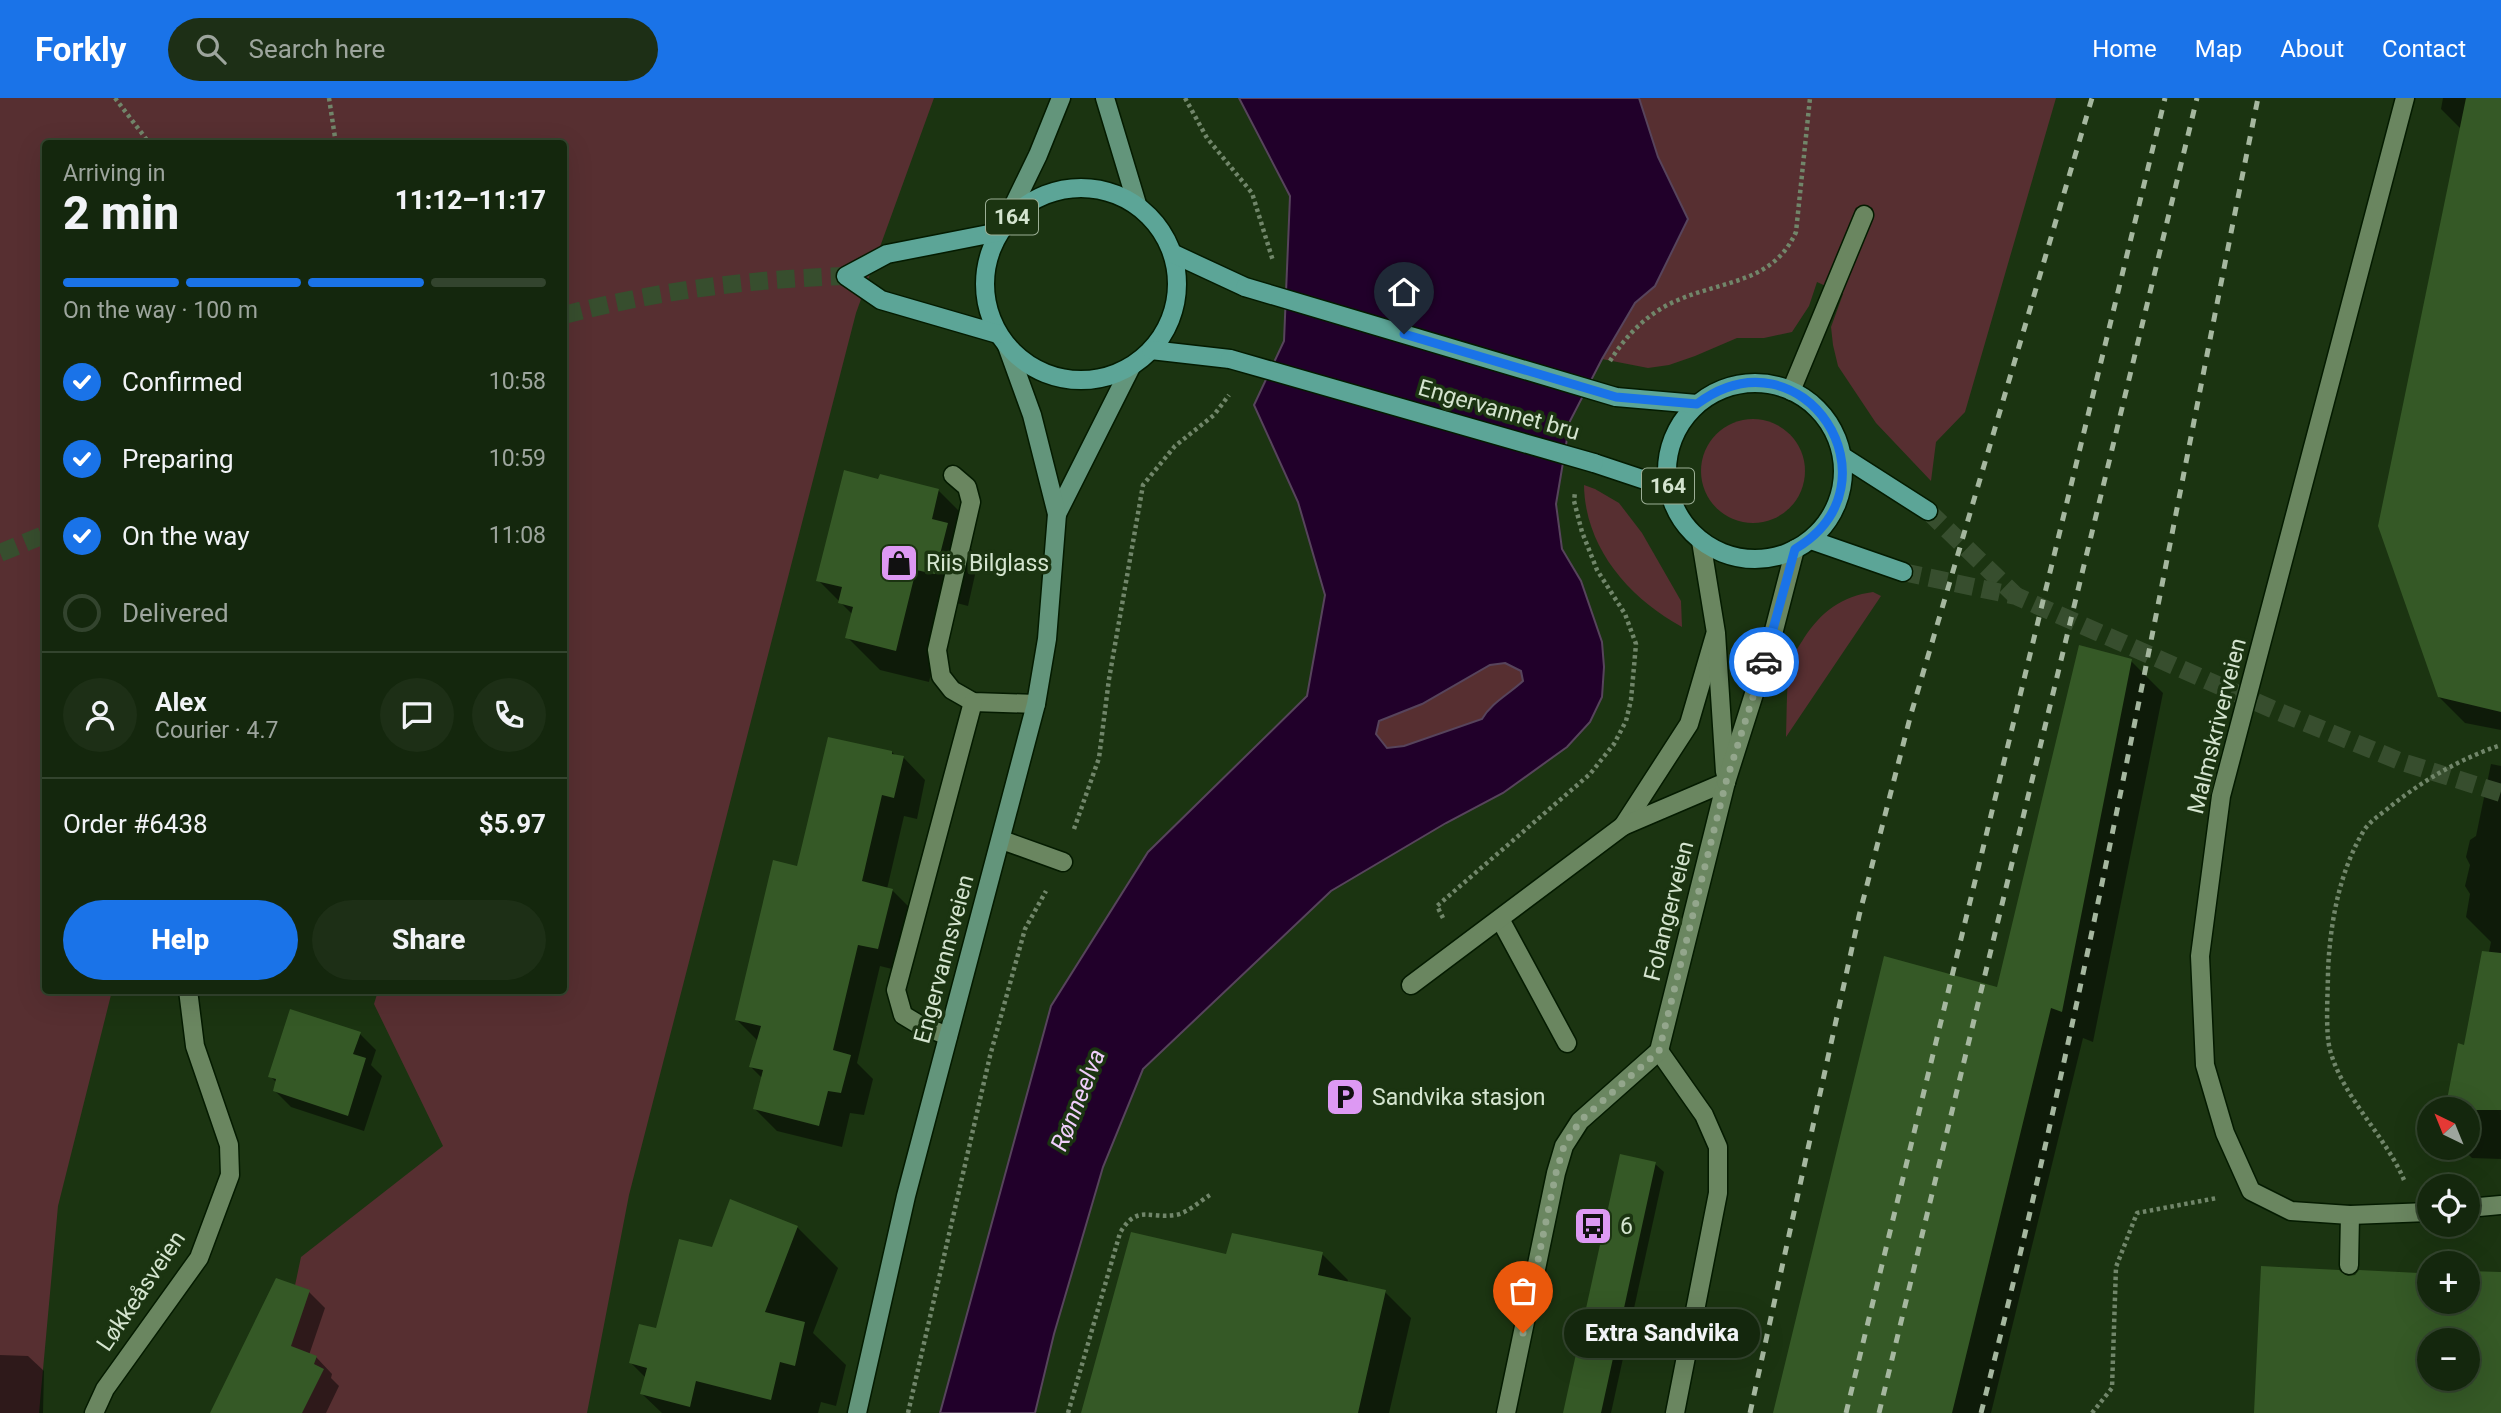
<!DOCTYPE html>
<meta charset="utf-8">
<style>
body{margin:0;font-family:Roboto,sans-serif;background:#1d2f16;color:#f1f3f6;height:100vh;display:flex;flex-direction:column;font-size:26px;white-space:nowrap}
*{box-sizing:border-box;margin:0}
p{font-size:23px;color:#9da59d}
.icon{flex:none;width:38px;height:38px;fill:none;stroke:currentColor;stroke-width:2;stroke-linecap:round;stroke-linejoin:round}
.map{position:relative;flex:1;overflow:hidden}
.sheet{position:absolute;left:42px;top:42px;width:525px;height:854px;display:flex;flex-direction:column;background:#14270d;border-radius:7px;box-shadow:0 7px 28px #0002,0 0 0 2px #33442e}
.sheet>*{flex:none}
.needle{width:46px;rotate:317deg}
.fabs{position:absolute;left:2417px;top:999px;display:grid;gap:14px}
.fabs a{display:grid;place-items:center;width:63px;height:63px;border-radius:50%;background:#14270d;box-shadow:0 7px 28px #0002,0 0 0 2px #33442e;font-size:35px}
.pin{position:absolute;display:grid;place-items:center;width:60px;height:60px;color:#fff;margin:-72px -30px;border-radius:50% 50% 50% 0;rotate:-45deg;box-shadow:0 0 7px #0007}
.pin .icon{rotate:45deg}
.courier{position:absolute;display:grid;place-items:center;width:70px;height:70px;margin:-35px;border:5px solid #1a73e8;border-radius:50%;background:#fff;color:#222;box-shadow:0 2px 9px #0007}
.bubble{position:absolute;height:49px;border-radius:24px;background:#14270d;box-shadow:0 7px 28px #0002,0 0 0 2px #33442e;font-size:23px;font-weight:800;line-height:49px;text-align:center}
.overview em{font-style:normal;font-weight:800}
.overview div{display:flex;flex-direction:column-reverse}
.overview{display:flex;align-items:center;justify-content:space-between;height:119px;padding:0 21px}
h1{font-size:46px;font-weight:800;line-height:52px}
.bar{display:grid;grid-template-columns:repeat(4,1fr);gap:10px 7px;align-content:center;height:84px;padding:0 21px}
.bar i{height:9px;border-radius:5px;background:#33442e}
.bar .selected{background:#1a73e8}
.bar p{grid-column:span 4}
.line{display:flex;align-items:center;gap:18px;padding:0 21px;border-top:2px solid #33442e}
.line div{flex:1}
.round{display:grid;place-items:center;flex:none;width:74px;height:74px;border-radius:37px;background:#1d2f16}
ol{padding:0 21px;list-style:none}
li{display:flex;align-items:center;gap:21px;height:77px}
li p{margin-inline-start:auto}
li .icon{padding:7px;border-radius:50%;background:#1a73e8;color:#fff;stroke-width:4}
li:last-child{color:#9da59d}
li i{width:38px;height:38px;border:4px solid #33442e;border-radius:50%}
.cta{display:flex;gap:14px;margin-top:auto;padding:14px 21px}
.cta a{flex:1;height:80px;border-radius:42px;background:#1a73e8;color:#fff;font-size:28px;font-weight:800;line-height:80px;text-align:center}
.cta a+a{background:#1d2f16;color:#f1f3f6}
header{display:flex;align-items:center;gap:42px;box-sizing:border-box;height:98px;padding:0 35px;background:#1a73e8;color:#fff}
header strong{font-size:33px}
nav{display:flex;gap:38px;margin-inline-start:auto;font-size:24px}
.search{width:490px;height:63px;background:#1d2f16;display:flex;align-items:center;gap:18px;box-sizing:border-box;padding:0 24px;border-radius:38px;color:#9da59d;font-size:26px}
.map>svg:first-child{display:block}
.green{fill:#572f31}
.water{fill:#21002a;stroke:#57445c;stroke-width:2;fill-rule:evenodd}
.shadow{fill:#0007;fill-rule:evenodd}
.building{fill:#355926;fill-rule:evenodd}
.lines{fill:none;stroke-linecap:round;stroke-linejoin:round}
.primary-tunnel{stroke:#374e2e;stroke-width:18;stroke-dasharray:18 9;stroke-linecap:butt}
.lane-casing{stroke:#041b00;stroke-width:21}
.street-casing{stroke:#041b00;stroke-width:21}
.secondary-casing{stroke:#041b00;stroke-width:21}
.primary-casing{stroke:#041b00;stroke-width:21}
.path{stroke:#71866a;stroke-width:4.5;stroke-dasharray:3.5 3.5;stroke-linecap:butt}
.lane{stroke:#6a8660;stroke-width:18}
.street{stroke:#6a8660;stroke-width:18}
.secondary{stroke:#63957b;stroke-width:18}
.primary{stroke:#5ca597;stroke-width:18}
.rail{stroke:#a5b79f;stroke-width:5;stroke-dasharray:9 9;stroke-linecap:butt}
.primary-bridge-casing{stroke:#041b00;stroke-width:21;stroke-linecap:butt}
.primary-bridge{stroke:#5ca597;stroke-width:18}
.done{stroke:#93a68c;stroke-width:7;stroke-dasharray:0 12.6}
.route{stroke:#1a73e8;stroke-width:9}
.labels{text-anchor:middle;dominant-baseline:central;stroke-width:7;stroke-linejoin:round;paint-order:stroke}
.shield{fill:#1b3411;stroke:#9caf96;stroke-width:2}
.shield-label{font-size:21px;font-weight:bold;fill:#d4e4cf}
.street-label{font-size:23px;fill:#d4e4cf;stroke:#1b3411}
.poi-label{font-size:23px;fill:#d4e4cf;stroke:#1b3411;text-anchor:start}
.water-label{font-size:24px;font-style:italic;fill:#f0cefb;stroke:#1b3411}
</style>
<header>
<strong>Forkly</strong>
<div class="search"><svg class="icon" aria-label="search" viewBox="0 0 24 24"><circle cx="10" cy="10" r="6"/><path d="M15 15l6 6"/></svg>Search here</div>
<nav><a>Home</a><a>Map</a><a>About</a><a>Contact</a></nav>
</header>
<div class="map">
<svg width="2501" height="1315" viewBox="0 0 2501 1315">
<rect width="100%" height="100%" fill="#1b3411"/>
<g class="green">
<polygon points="0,0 934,0 856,215 629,1097 587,1315 268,1315 301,1159 443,1048 374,906 378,893 564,892 564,46 46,46 46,892 112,893 58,1108 39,1315 0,1315"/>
<polygon points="1639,0 2056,0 1965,314 1936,344 1931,383 1876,325 1838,268 1833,247 1831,229 1843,196 1817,184 1809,208 1792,234 1764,240 1737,240 1695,258 1669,267 1648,270 1602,261 1635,205 1655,188 1688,121 1658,59"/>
<circle cx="1753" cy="373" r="52"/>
<path d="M1584 387 1595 391 1619 405 1642 435 1681 503 1682 529C1629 500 1585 450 1584 387Z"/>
<path d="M1873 494 1881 498 1786 639C1787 620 1786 580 1791 564 1793 556 1800 547 1804 540 1821 514 1842 498 1873 494Z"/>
<path d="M1505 565 1521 573 1523 583C1509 596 1491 605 1482 621L1404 648 1387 651 1376 636 1379 624 1490 567Z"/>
</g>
<path class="water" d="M1239 0H1639L1658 59 1688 121 1655 188 1635 205 1602 261 1570 323 1556 406 1562 451 1581 483 1602 544 1604 569 1602 599 1590 624 1567 649 1503 695 1446 725 1331 793 1143 971 1103 1069 1054 1236 1035 1315H940L1051 908 1148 754 1307 598 1325 497 1298 404 1254 307 1284 243 1290 98ZM1505 565 1521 573 1523 583C1509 596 1491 605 1482 621L1404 648 1387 650 1376 636 1379 623 1422 606 1490 567Z"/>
<g class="shadow">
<polygon points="2443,0 2501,0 2501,632 2465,625 2439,599 2462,32 2441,11"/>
<polygon points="880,383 938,392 971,425 966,446 979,459 968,508 949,503 929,584 880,572 847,539 853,517 818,482"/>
<polygon points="2131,563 2163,595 2093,944 2083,940 1991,1315 1775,1315 1998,891"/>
<polygon points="892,654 896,658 903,659 925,682 917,721 904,718 887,791 892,792 915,815 900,873 880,868 857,965 873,981 864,1017 850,1015 842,1049 777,1033 755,1011 762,980 751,969 758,943 737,922 798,770"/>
<polygon points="2491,666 2501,668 2501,1061 2472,1060 2462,1050 2468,1050 2465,949 2480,898 2491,844 2466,819 2470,796 2465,788 2470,767 2466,759 2470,742 2476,738"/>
<polygon points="360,936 376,952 371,967 382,978 364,1033 291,1009 275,993 277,985 270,978"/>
<polygon points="1655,1066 1664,1074 1611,1315 1564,1315"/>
<polygon points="797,1129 838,1170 813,1235 846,1267 836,1308 821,1304 818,1315 662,1315 642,1296 646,1280 631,1265 713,1151"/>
<polygon points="1322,1156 1348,1182 1347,1185 1385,1194 1411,1220 1389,1315 1083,1315 1227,1158"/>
<path d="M2429 1173V1204H2468V1174L2501 1176V1315H2256L2348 1180 2421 1177ZM2429 1242H2468V1281H2429Z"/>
<polygon points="309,1194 325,1210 309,1257 316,1259 332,1276 331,1280 339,1288 326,1315 212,1315"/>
<polygon points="0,1257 28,1258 44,1273 43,1315 0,1315"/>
</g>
<g class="building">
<polygon points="2466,0 2501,0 2501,614 2438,599 2378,428"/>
<polygon points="844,372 878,381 880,376 939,391 932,421 948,425 935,476 916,472 896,553 845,540 853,509 838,505 842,489 816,483"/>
<polygon points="2079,547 2132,561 2062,914 2051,910 1952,1315 1773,1315 1884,858 1997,889"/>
<polygon points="828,639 892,653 892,656 904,658 894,700 882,697 862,783 893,791 878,851 858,847 833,952 851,957 841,995 828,993 819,1028 753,1011 763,972 749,969 761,928 735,922 773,762 797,768"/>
<polygon points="2482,853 2501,855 2501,1012 2445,1012 2458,945 2464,947"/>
<polygon points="290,911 361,934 353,956 366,960 348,1018 273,993 276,981 268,979"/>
<polygon points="1620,1056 1656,1064 1601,1315 1563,1315"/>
<polygon points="730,1101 798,1128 765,1214 805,1224 795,1268 780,1264 771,1302 696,1283 690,1309 640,1296 647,1270 629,1265 639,1226 656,1230 679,1141 712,1149"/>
<polygon points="1131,1134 1226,1156 1232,1135 1323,1154 1318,1177 1386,1192 1358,1315 1081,1315"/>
<path d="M2261 1168 2339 1172 2348 1178 2355 1177 2359 1172 2419 1175 2420 1170 2429 1171V1204H2468V1173L2501 1174V1315H2254ZM2429 1242H2468V1281H2429Z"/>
<polygon points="276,1180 310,1192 291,1248 317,1258 314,1266 324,1271 302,1315 210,1315"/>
</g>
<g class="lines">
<g class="primary-tunnel">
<path d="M564 217C655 193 751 181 846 178"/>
<polyline points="1928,413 2016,498"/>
<polyline points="0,455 46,436"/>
<polyline points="1903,474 2016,498 2272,611 2402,664 2501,695"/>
</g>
<defs>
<g id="lane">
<polyline points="1791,293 1864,117"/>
<polyline points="953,377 967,389 971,404 937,552 941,578 952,592 973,604 1036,606"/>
<polyline points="1623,728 1689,626 1715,537"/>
<polyline points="1002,742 1063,764"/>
<polyline points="1500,821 1567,945"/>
<polyline points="1411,887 1623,728 1726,684"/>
<polyline points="948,938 918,926 903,917 896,892 973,604"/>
<polyline points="1659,953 1704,1017 1718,1049 1718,1095 1675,1315"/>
<polyline points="2349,1167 2350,1117"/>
<polyline points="1506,1315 1556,1075 1564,1048 1580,1023 1659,953 1726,684"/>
</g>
<g id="street">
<polyline points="2405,0 2221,698 2200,858 2205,967 2225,1035 2251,1093 2291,1113 2350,1117 2429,1114"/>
<polyline points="1701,443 1716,535 1725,674"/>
<polyline points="1726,684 1773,536 1795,451"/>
<polyline points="2468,1110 2501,1107"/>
<polyline points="94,1315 105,1291 199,1160 230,1077 229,1047 195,948 188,892"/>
</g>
<g id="secondary">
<polyline points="1105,0 1137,106"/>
<polyline points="1005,125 1038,57 1061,0"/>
<polyline points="1057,416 1131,269"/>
<polyline points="857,1315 906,1098 1036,606 1047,541 1057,416 1032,317 1007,248"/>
</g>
<g id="primary">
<circle cx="1081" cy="186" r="96"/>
<polyline points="1174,156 1245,189"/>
<polyline points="998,236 881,202 846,178 887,156 999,134"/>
<polyline points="1151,252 1230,261"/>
<circle cx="1755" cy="373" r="88"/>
<polyline points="1616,299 1697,306"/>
<polyline points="1842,358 1928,413"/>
<polyline points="1594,365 1669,390"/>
<polyline points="1811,442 1903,474"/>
</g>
</defs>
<use href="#lane" class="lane-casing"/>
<use href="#street" class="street-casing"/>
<use href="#secondary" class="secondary-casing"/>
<use href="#primary" class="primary-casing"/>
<g class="path">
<polyline points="115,0 150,46"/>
<polyline points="329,0 336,46"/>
<polyline points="1185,0 1207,40 1252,95 1273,163"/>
<path d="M1610 263C1626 237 1649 214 1678 202 1724 182 1773 185 1796 134L1810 0"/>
<polyline points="1074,731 1099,660 1109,581 1143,387 1175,348 1214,317 1229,297"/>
<polyline points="1443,820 1437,808 1590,676 1614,646 1626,623 1631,602 1636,546 1625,516 1597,472 1582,434 1574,403 1575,394"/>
<path d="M2404 1082C2385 1037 2343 1000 2330 952 2325 933 2328 894 2328 873 2330 826 2339 775 2363 734 2368 725 2377 719 2386 712 2420 684 2459 661 2501 647"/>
<polyline points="908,1315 990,958 1025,831 1046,793"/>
<path d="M1068 1315 1120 1135C1137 1106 1149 1121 1175 1117 1186 1116 1200 1103 1210 1097"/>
<polyline points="2092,1315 2112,1290 2116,1169 2137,1115 2217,1100"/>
</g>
<use href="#lane" class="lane"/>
<use href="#street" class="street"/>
<use href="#secondary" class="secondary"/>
<use href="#primary" class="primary"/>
<g class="rail">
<polyline points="1750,1315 1859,818 1911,616 2092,0"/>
<polyline points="1846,1315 2165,0"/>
<polyline points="1879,1315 2197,0"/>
<path d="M1981 1315C2092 881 2169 439 2258 0"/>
</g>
<defs>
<g id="primary-bridge">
<polyline points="1245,189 1616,299"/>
<polyline points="1230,261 1594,365"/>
</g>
</defs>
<use href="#primary-bridge" class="primary-bridge-casing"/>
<use href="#primary-bridge" class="primary-bridge"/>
</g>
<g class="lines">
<polyline class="done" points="1523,1235 1556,1075 1564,1048 1580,1023 1659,953 1726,684 1764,564"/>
<path class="route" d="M1404 236 1616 299 1697 306C1803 227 1905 386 1795 451L1764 564"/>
</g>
<defs>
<symbol id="shop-square" viewBox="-11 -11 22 22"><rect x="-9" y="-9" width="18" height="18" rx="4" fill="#dd99f3" stroke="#1b3411"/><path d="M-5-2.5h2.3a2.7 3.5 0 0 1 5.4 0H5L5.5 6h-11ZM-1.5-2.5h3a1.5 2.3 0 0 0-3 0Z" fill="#111"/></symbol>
<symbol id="parking-square" viewBox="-11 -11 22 22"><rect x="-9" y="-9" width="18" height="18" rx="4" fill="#dd99f3" stroke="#1b3411"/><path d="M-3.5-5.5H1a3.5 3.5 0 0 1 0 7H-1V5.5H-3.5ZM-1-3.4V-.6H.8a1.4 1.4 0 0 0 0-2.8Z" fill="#111"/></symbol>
<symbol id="bus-square" viewBox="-11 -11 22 22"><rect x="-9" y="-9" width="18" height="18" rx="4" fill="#dd99f3" stroke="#1b3411"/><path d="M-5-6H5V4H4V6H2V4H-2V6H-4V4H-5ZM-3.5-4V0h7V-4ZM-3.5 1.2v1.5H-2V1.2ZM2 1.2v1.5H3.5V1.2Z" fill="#111"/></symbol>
</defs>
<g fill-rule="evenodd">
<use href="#shop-square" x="877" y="443" width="44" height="44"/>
<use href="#parking-square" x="1323" y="977" width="44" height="44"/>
<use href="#bus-square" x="1571" y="1106" width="44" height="44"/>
</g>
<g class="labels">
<g class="shield">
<rect x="986" y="101.5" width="52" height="35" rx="5"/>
<rect x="1642" y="370.5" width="52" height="35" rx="5"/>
</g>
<g class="shield-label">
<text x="1012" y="119">164</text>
<text x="1668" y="388">164</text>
</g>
<g class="street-label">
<text transform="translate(1499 312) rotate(16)">Engervannet bru</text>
<text transform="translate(2217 628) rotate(-76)">Malmskriverveien</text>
<text transform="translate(1669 813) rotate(-76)">Folangerveien</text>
<text transform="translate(944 861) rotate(-75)">Engervannsveien</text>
<text transform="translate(141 1193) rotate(-56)">Løkkeåsveien</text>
</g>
<g class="poi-label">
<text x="926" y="465">Riis Bilglass</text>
<text x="1372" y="999">Sandvika stasjon</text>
<text x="1620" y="1128">6</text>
</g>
<g class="water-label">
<text transform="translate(1078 1002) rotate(-68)">Rønneelva</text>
</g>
</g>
</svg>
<div class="fabs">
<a><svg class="needle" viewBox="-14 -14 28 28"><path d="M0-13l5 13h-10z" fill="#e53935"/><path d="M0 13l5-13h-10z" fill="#9da59d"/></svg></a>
<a><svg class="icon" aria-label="locate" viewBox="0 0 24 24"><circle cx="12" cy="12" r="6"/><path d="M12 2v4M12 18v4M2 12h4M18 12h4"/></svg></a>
<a>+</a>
<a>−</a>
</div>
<div class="pin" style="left:1523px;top:1235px;background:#ea580c"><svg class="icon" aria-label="bag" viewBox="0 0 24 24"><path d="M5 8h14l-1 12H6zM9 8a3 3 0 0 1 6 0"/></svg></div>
<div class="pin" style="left:1404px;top:236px;background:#1f2937"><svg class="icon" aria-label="home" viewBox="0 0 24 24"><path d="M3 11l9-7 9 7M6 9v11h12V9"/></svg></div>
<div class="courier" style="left:1764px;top:564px"><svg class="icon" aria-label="car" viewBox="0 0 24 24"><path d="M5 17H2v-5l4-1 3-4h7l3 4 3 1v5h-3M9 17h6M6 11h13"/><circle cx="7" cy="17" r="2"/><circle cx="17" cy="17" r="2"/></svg></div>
<div class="bubble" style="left:1564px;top:1211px;width:196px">Extra Sandvika</div>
<section class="sheet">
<div class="overview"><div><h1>2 min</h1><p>Arriving in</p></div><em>11:12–11:17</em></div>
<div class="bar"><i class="selected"></i><i class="selected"></i><i class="selected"></i><i></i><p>On the way · 100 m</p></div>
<ol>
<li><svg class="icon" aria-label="check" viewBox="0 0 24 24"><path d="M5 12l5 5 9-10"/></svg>Confirmed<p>10:58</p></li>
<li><svg class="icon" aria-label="check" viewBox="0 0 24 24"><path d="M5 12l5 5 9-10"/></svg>Preparing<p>10:59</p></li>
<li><svg class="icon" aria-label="check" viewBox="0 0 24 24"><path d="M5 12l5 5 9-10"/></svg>On the way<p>11:08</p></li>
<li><i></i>Delivered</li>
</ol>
<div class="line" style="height:126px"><a class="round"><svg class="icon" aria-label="person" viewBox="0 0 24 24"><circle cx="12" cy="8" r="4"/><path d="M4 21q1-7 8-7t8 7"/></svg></a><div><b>Alex</b><p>Courier · 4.7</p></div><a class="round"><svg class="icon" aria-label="chat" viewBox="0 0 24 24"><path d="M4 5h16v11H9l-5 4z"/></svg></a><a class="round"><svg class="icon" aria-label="phone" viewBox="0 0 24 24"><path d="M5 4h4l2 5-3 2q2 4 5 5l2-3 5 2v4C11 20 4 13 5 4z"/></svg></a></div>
<div class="line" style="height:91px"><div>Order #6438</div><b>$5.97</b></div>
<div class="cta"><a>Help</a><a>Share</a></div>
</section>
</div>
